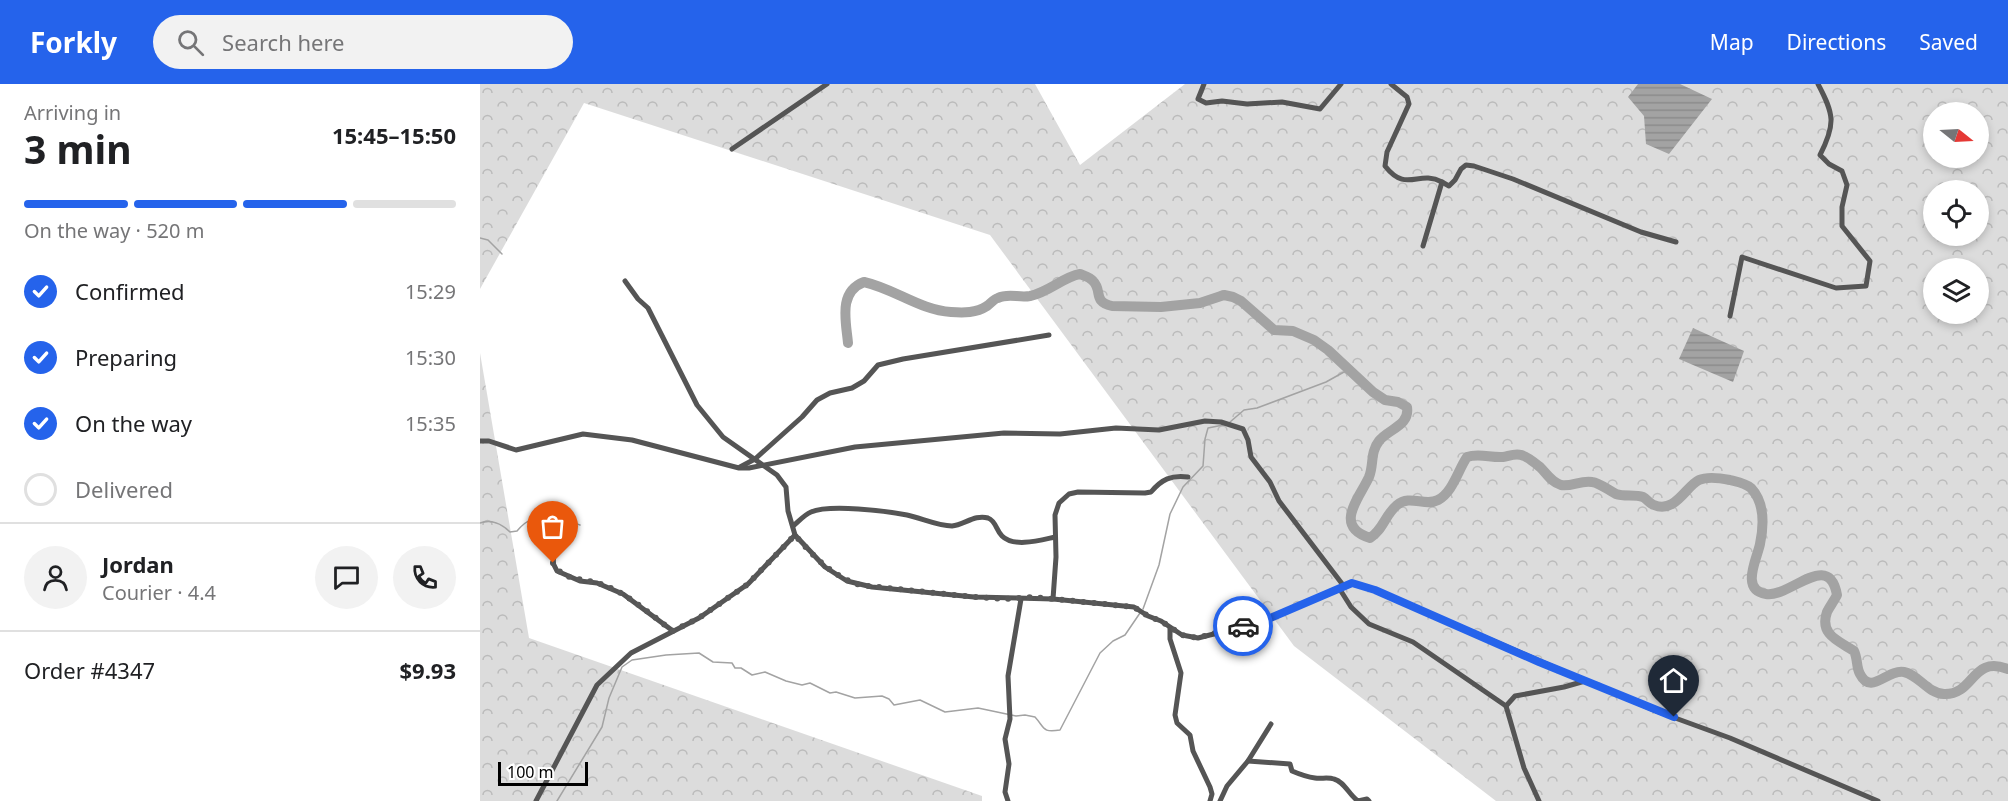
<!DOCTYPE html>
<meta charset="utf-8">
<style>
body{margin:0;font-family:"Noto Sans",sans-serif;background:#f2f2f2;color:#202124;height:100vh;display:flex;flex-direction:column;font-size:22px;white-space:nowrap}
*{box-sizing:border-box;margin:0}
p{font-size:20px;color:#757577}
.icon{flex:none;width:33px;height:33px;fill:none;stroke:currentColor;stroke-width:2;stroke-linecap:round;stroke-linejoin:round}
.map{position:relative;flex:1;overflow:hidden}
.drawer{display:flex;flex-direction:column;background:#fff;width:480px}
.drawer>*{flex:none}
.needle{width:39px;rotate:108deg}
.buttons{position:absolute;left:1443px;top:18px;display:grid;gap:12px}
.buttons a{display:grid;place-items:center;width:66px;height:66px;border-radius:50%;background:#fff;box-shadow:0 3px 9px #0003;font-size:30px}
.scale{position:absolute;left:18px;bottom:15px;width:90px;box-sizing:border-box;padding-left:6px;border:3px solid #000;border-top:0;font-size:16px;line-height:21px;white-space:nowrap;color:#000;-webkit-text-stroke:4px #fff;paint-order:stroke}
.pin{position:absolute;display:grid;place-items:center;width:51px;height:51px;color:#fff;margin:-62px -26px;border-radius:50% 50% 50% 0;rotate:-45deg;box-shadow:0 0 6px #0007}
.pin .icon{rotate:45deg}
.courier{position:absolute;display:grid;place-items:center;width:60px;height:60px;margin:-30px;border:4px solid #2563eb;border-radius:50%;background:#fff;color:#222;box-shadow:0 2px 8px #0007}
.headline em{font-style:normal;font-weight:700}
.headline div{display:flex;flex-direction:column-reverse}
.headline{display:flex;align-items:center;justify-content:space-between;height:102px;padding:0 24px}
h1{font-size:39px;font-weight:700;line-height:45px}
.bar{display:grid;grid-template-columns:repeat(4,1fr);gap:9px 6px;align-content:center;height:72px;padding:0 24px}
.bar i{height:8px;border-radius:4px;background:#e0e0e0}
.bar .current{background:#2563eb}
.bar p{grid-column:span 4}
.line{display:flex;align-items:center;gap:15px;padding:0 24px;border-top:2px solid #e0e0e0}
.line div{flex:1}
.round{display:grid;place-items:center;flex:none;width:63px;height:63px;border-radius:32px;background:#f2f2f2}
ol{padding:0 24px;list-style:none}
li{display:flex;align-items:center;gap:18px;height:66px}
li p{margin-inline-start:auto}
li .icon{padding:6px;border-radius:50%;background:#2563eb;color:#fff;stroke-width:4}
li:last-child{color:#757577}
li i{width:33px;height:33px;border:3px solid #e0e0e0;border-radius:50%}
header{display:flex;align-items:center;gap:36px;box-sizing:border-box;height:84px;padding:0 30px;background:#2563eb;color:#fff}
header strong{font-size:28px}
nav{display:flex;gap:33px;margin-inline-start:auto;font-size:21px}
.search{width:420px;height:54px;background:#f2f2f2;display:flex;align-items:center;gap:15px;box-sizing:border-box;padding:0 21px;border-radius:33px;color:#757577;font-size:22px}
main{display:flex;flex:1;min-height:0}
.map>svg:first-child{display:block}
.forest{fill:url(#forest-crowns);fill-rule:evenodd}
.water{fill:url(#water-rules)}
.lines{fill:none;stroke-linecap:round;stroke-linejoin:round}
.stream{stroke:#a3a3a3;stroke-width:1.5}
.river{stroke:#a3a3a3;stroke-width:10}
.street{stroke:#555;stroke-width:5}
.done{stroke:#595959;stroke-width:6;stroke-dasharray:0 10.8}
.route{stroke:#2563eb;stroke-width:8}
</style>
<header>
<strong>Forkly</strong>
<div class="search"><svg class="icon" aria-label="search" viewBox="0 0 24 24"><circle cx="10" cy="10" r="6"/><path d="M15 15l6 6"/></svg>Search here</div>
<nav><a>Map</a><a>Directions</a><a>Saved</a></nav>
</header>
<main>
<section class="drawer">
<div class="headline"><div><h1>3 min</h1><p>Arriving in</p></div><em>15:45–15:50</em></div>
<div class="bar"><i class="current"></i><i class="current"></i><i class="current"></i><i></i><p>On the way · 520 m</p></div>
<ol>
<li><svg class="icon" aria-label="check" viewBox="0 0 24 24"><path d="M5 12l5 5 9-10"/></svg>Confirmed<p>15:29</p></li>
<li><svg class="icon" aria-label="check" viewBox="0 0 24 24"><path d="M5 12l5 5 9-10"/></svg>Preparing<p>15:30</p></li>
<li><svg class="icon" aria-label="check" viewBox="0 0 24 24"><path d="M5 12l5 5 9-10"/></svg>On the way<p>15:35</p></li>
<li><i></i>Delivered</li>
</ol>
<div class="line" style="height:108px"><a class="round"><svg class="icon" aria-label="person" viewBox="0 0 24 24"><circle cx="12" cy="8" r="4"/><path d="M4 21q1-7 8-7t8 7"/></svg></a><div><b>Jordan</b><p>Courier · 4.4</p></div><a class="round"><svg class="icon" aria-label="chat" viewBox="0 0 24 24"><path d="M4 5h16v11H9l-5 4z"/></svg></a><a class="round"><svg class="icon" aria-label="phone" viewBox="0 0 24 24"><path d="M5 4h4l2 5-3 2q2 4 5 5l2-3 5 2v4C11 20 4 13 5 4z"/></svg></a></div>
<div class="line" style="height:78px"><div>Order #4347</div><b>$9.93</b></div>
</section>
<div class="map">
<svg width="1528" height="717" viewBox="0 0 1528 717">
<defs>
<pattern id="forest-crowns" width="20" height="18" patternUnits="userSpaceOnUse" patternTransform="scale(1.5)"><rect width="20" height="18" fill="#dcdcdc"/><path d="M2 6a3 3 0 1 1 6 0M12 15a3 3 0 1 1 6 0" fill="none" stroke="#bbb"/></pattern>
<pattern id="water-rules" width="6" height="5" patternUnits="userSpaceOnUse" patternTransform="scale(1.5)"><rect width="6" height="5" fill="#a3a3a3"/><path d="M0 2.5h6" fill="none" stroke="#8b8b8b"/></pattern>
</defs>
<rect width="100%" height="100%" fill="#fff"/>
<g class="forest">
<path d="M0 0H555L600 81 705 0H1528V717H1016L814 562 510 151 104 19 0 205ZM1454 28H1498V74H1454ZM1454 106H1498V152H1454ZM1454 184H1498V230H1454Z"/>
<polygon points="0,269 49,554 502,712 502,717 0,717"/>
</g>
<g class="water">
<polygon points="1158,0 1200,0 1232,15 1189,70 1166,60 1164,32 1148,13"/>
<polygon points="1213,244 1264,267 1253,298 1199,275"/>
</g>
<g class="lines">
<g class="stream">
<polyline points="0,154 8,156 22,170"/>
<polyline points="750,338 764,326 777,324 846,298 864,288 871,287"/>
<path d="M0 439C11 435 22 440 30 448L37 447C47 435 52 434 67 437 73 438 80 434 86 435 91 436 96 440 100 441"/>
<polyline points="663,525 679,481 690,430 703,403 723,382 725,355 728,344 743,341"/>
<path d="M77 717 122 643 129 614 142 583 152 576 186 571 219 569 233 578 252 579 255 584H261L272 591 285 588 306 597 322 601 330 599 350 609 356 608 375 614 402 612 409 615 414 621 440 616 465 628 498 624 536 632 545 631 555 633C565 644 562 649 580 646L620 569 633 557 645 551 660 529"/>
</g>
<path class="river" d="M368 259C366 237 358 208 384 198 415 205 440 226 471 228 484 229 496 229 507 222 511 219 514 215 518 214 528 209 539 214 550 212 569 208 583 193 600 190 605 192 610 193 613 197 623 207 612 217 632 222L681 223 720 219 744 211 753 213 761 217 794 246 813 247 834 256 848 266 893 308 905 316 918 318 927 323C930 342 908 345 899 357 890 368 894 381 889 393 879 415 853 442 890 454 903 446 905 431 917 421 930 410 945 423 958 416 973 408 978 386 987 373 999 369 1011 374 1023 373 1029 372 1035 369 1041 371 1047 372 1055 379 1060 383 1067 390 1071 398 1081 401 1091 403 1101 396 1112 398 1120 399 1128 406 1136 410 1144 413 1155 410 1163 413 1167 415 1170 420 1174 421 1195 430 1206 402 1219 396 1228 392 1240 394 1250 396 1258 398 1265 399 1271 404 1285 419 1284 441 1280 460 1277 475 1260 506 1286 510 1310 514 1349 465 1357 511 1354 517 1350 522 1347 528 1339 551 1359 557 1374 567 1378 575 1376 583 1380 590 1391 612 1407 585 1424 588 1439 591 1447 609 1464 610 1495 611 1491 571 1528 585"/>
<g class="street">
<polyline points="724,0 718,15 726,19 742,17 767,20 802,18 840,25 861,0"/>
<path d="M911 0 927 13 929 20 907 68 905 82C927 110 938 85 962 98L943 162"/>
<polyline points="252,65 347,0"/>
<polyline points="962,98 969,102 975,96 981,85 986,81 994,82 1033,95 1161,148 1196,158"/>
<polyline points="145,197 158,215 168,224 217,321 243,353 297,391 306,403 308,427 315,451 345,483 367,497 392,503 494,513 573,515 654,523 668,532 681,537 702,551 718,554 781,538 872,499 895,506 1176,627 1250,654 1398,717"/>
<path d="M1250 232 1262 173 1356 204 1386 202 1390 177 1362 142V123L1367 101 1362 87 1349 80 1340 71C1356 40 1354 30 1338 0"/>
<polyline points="0,357 9,357 36,366 103,350 152,356 259,384 269,384 375,363 524,349 580,350 636,344 679,346 725,337 741,338 763,345 768,356 771,373 790,398 799,417 863,501"/>
<polyline points="260,383 275,375 322,333 337,316 350,309 372,304 384,297 398,281 423,275 569,251"/>
<polyline points="80,442 77,447 73,479 77,487 100,497 117,499 143,510 193,547"/>
<path d="M313 442C318 438 324 431 331 428 350 420 406 427 427 431 441 434 458 442 472 442 484 441 495 430 508 434 516 437 516 446 522 452 534 464 561 456 575 453"/>
<polyline points="859,504 871,523 889,540 933,558 1026,622 1035,612 1084,603 1105,597"/>
<path d="M573 515 576 473 575 431 579 419 589 410 598 408 665 409 671 408C682 395 691 391 708 393"/>
<polyline points="690,544 690,555 701,589 695,631 697,639 710,651 713,667 730,703 732,710 730,717"/>
<polyline points="1026,622 1044,684 1059,717"/>
<path d="M768 677 810 680 812 687C819 690 827 693 835 694 841 695 848 693 854 695 865 698 868 710 878 717L887 715 889 717"/>
<polyline points="56,717 117,601 151,569 219,534 268,500 315,451"/>
<polyline points="528,717 525,708 529,680 525,655 530,635 528,592 541,515"/>
<polyline points="740,717 747,702 768,677 791,640"/>
</g>
</g>
<g class="lines">
<path class="done" d="M73 479C83 497 101 494 118 499 147 508 169 530 193 547L219 534 268 500 315 451C334 473 352 492 380 501L494 513 524 515 554 513 654 523 668 532 681 537 702 551 717 554 763 542"/>
<polyline class="route" points="763,542 781,538 872,499 895,506 1059,578 1194,633"/>
</g>
</svg>
<div class="buttons">
<a><svg class="needle" viewBox="-14 -14 28 28"><path d="M0-13l5 13h-10z" fill="#e53935"/><path d="M0 13l5-13h-10z" fill="#757577"/></svg></a>
<a><svg class="icon" aria-label="locate" viewBox="0 0 24 24"><circle cx="12" cy="12" r="6"/><path d="M12 2v4M12 18v4M2 12h4M18 12h4"/></svg></a>
<a><svg class="icon" aria-label="layers" viewBox="0 0 24 24"><path d="M12 4l9 5-9 5-9-5zM3 14l9 5 9-5"/></svg></a>
</div>
<div class="scale">100 m</div>
<div class="pin" style="left:73px;top:479px;background:#ea580c"><svg class="icon" aria-label="bag" viewBox="0 0 24 24"><path d="M5 8h14l-1 12H6zM9 8a3 3 0 0 1 6 0"/></svg></div>
<div class="pin" style="left:1194px;top:633px;background:#1f2937"><svg class="icon" aria-label="home" viewBox="0 0 24 24"><path d="M3 11l9-7 9 7M6 9v11h12V9"/></svg></div>
<div class="courier" style="left:763px;top:542px"><svg class="icon" aria-label="car" viewBox="0 0 24 24"><path d="M5 17H2v-5l4-1 3-4h7l3 4 3 1v5h-3M9 17h6M6 11h13"/><circle cx="7" cy="17" r="2"/><circle cx="17" cy="17" r="2"/></svg></div>
</div>
</main>
